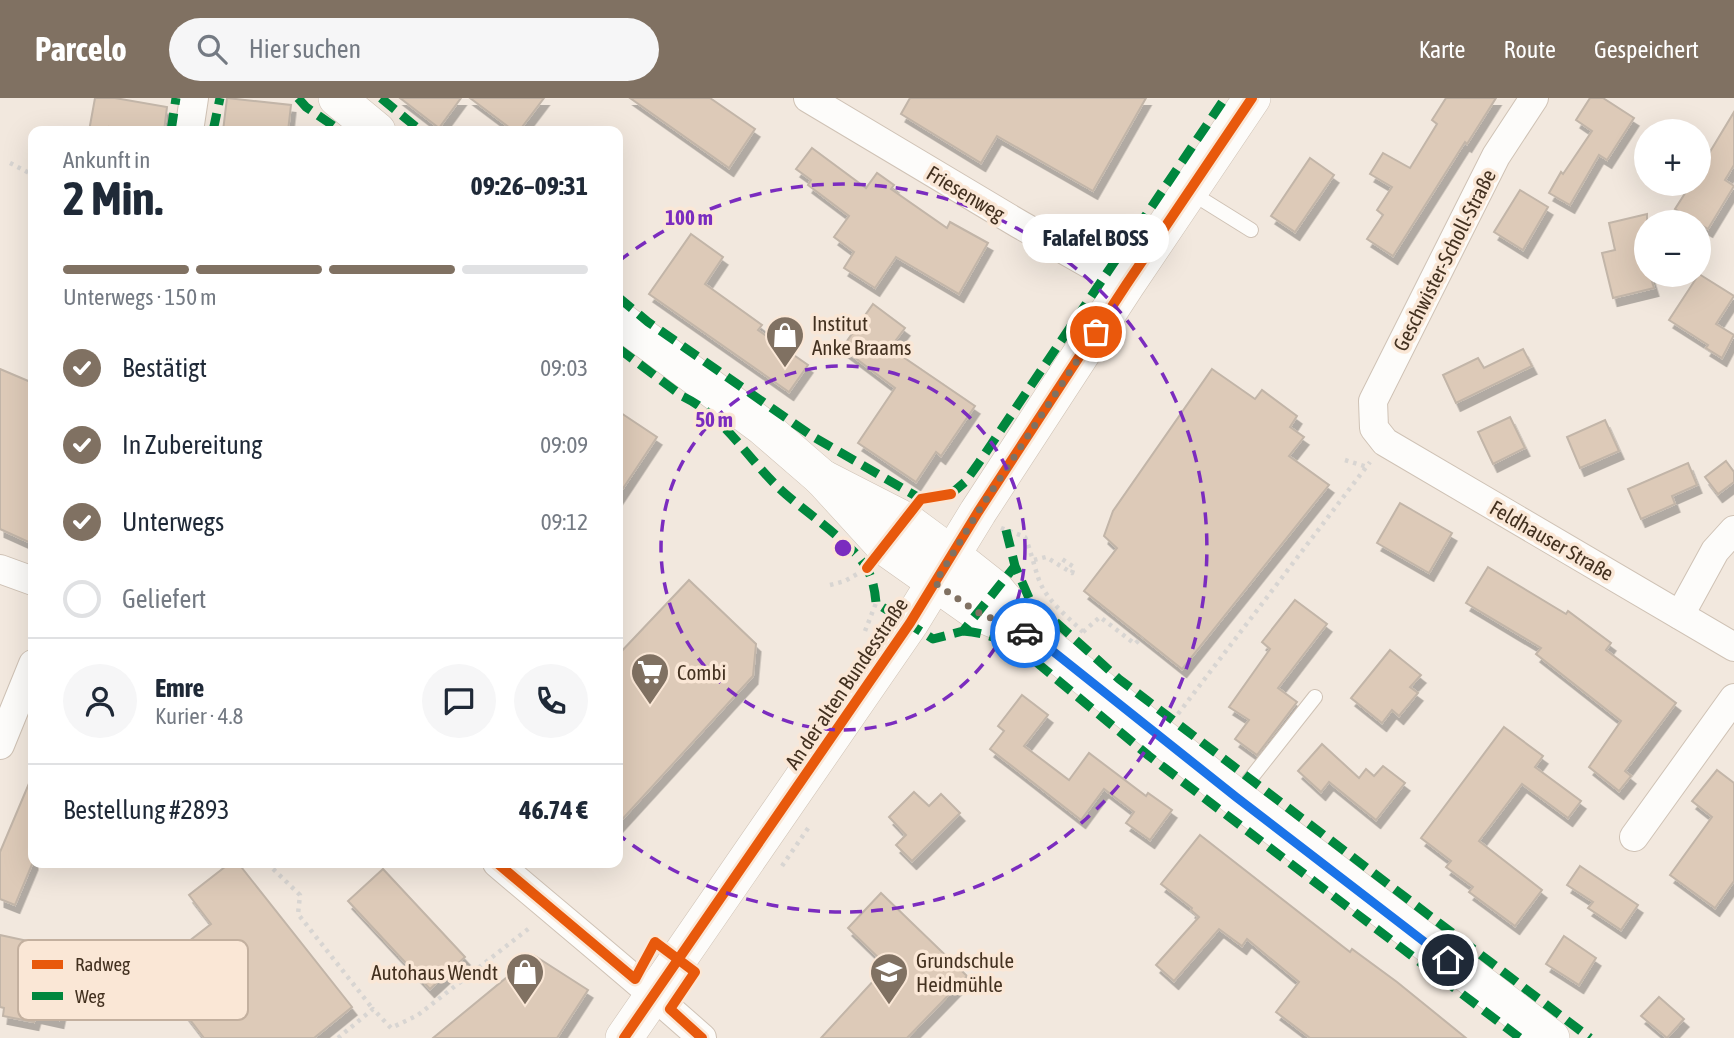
<!DOCTYPE html>
<html lang="de">
<meta charset="utf-8">
<style>
body{margin:0;font-family:"Asap Condensed",sans-serif;background:#f6f6f7;color:#1f2937;height:100vh;display:flex;flex-direction:column;font-size:26px;white-space:nowrap}
*{box-sizing:border-box;margin:0}
p{font-size:23px;color:#747a83}
.icon{flex:none;width:38px;height:38px;fill:none;stroke:currentColor;stroke-width:2;stroke-linecap:round;stroke-linejoin:round}
.map{position:relative;flex:1;overflow:hidden}
.panel{position:absolute;left:28px;top:28px;width:595px;height:742px;display:flex;flex-direction:column;background:#fff;border-radius:14px;box-shadow:0 7px 28px #0002}
.panel>*{flex:none}
.buttons{position:absolute;left:1634px;top:21px;display:grid;gap:14px}
.buttons a{display:grid;place-items:center;width:77px;height:77px;border-radius:50%;background:#fff;box-shadow:0 7px 28px #0002;font-size:35px}
.pin{position:absolute;display:grid;place-items:center;width:60px;height:60px;color:#fff;margin:-30px;border:4px solid #fff;border-radius:50%;box-shadow:0 2px 7px #0007}
.courier{position:absolute;display:grid;place-items:center;width:70px;height:70px;margin:-35px;border:5px solid #1a73e8;border-radius:50%;background:#fff;color:#222;box-shadow:0 2px 9px #0007}
.bubble{position:absolute;height:49px;border-radius:24px;background:#fff;box-shadow:0 7px 28px #0002;font-size:23px;font-weight:700;line-height:49px;text-align:center}
.overview em{font-style:normal;font-weight:700}
.overview div{display:flex;flex-direction:column-reverse}
.overview{display:flex;align-items:center;justify-content:space-between;height:119px;padding:0 35px}
h1{font-size:46px;font-weight:700;line-height:52px}
.bar{display:grid;grid-template-columns:repeat(4,1fr);gap:10px 7px;align-content:center;height:84px;padding:0 35px}
.bar i{height:9px;border-radius:5px;background:#e0e1e3}
.bar .current{background:#807162}
.bar p{grid-column:span 4}
.line{display:flex;align-items:center;gap:18px;padding:0 35px;border-top:2px solid #e0e1e3}
.line div{flex:1}
.round{display:grid;place-items:center;flex:none;width:74px;height:74px;border-radius:37px;background:#f6f6f7}
ol{padding:0 35px;list-style:none}
li{display:flex;align-items:center;gap:21px;height:77px}
li p{margin-inline-start:auto}
li .icon{padding:7px;border-radius:50%;background:#807162;color:#fff;stroke-width:4}
li:last-child{color:#747a83}
li i{width:38px;height:38px;border:4px solid #e0e1e3;border-radius:50%}
header{display:flex;align-items:center;gap:42px;box-sizing:border-box;height:98px;padding:0 35px;background:#807162;color:#fff}
header strong{font-size:33px}
nav{display:flex;gap:38px;margin-inline-start:auto;font-size:24px}
.search{width:490px;height:63px;background:#f6f6f7;display:flex;align-items:center;gap:18px;box-sizing:border-box;padding:0 24px;border-radius:38px;color:#747a83;font-size:26px}
.map>svg:first-child{display:block}
.building{fill:#ddcab8;stroke:#c2b5a8;stroke-width:2;filter:url(#shadow)}
.lines{fill:none;stroke-linecap:round;stroke-linejoin:round}
.service-casing{stroke:#cfc2b5;stroke-width:16}
.minor-casing{stroke:#cfc2b5;stroke-width:30}
.tertiary-casing{stroke:#cfc2b5;stroke-width:38}
.path{stroke:#d8d5d2;stroke-width:4.5;stroke-dasharray:3.5 5;stroke-linecap:butt}
.service{stroke:#fdfcfa;stroke-width:14}
.minor{stroke:#fdfcfa;stroke-width:28}
.tertiary{stroke:#fdfcfa;stroke-width:37}
.quiet{stroke:#00873e;stroke-width:9;stroke-dasharray:18 9;stroke-linecap:butt}
.cycleway-casing{stroke:#fae7d6;stroke-width:15}
.cycleway{stroke:#e8590c;stroke-width:10}
.done{stroke:#807162;stroke-width:7;stroke-dasharray:0 12.6}
.route{stroke:#1a73e8;stroke-width:9}
.ring{fill:none;stroke:#7b2cbf;stroke-width:3.5;stroke-dasharray:12 9}
.labels{text-anchor:middle;dominant-baseline:central;stroke-width:7;stroke-linejoin:round;paint-order:stroke}
.street-label{font-size:21px;fill:#433120;stroke:#fae7d6}
.poi-label{font-size:21px;fill:#433120;stroke:#fae7d6;text-anchor:start}
.key{fill:#fae7d6;stroke:#c3b09f;stroke-width:2}
.key-label{font-size:19px;fill:#433120}
.centre{fill:#7b2cbf;stroke:#fae7d6;stroke-width:3.5}
.ring-label{font-size:21px;text-anchor:middle;font-weight:bold;fill:#7b2cbf;stroke:#fae7d6;stroke-width:7;stroke-linejoin:round;paint-order:stroke}
</style>
<header>
<strong>Parcelo</strong>
<div class="search"><svg class="icon" aria-label="search" viewBox="0 0 24 24"><circle cx="10" cy="10" r="6"/><path d="M15 15l6 6"/></svg>Hier suchen</div>
<nav><a>Karte</a><a>Route</a><a>Gespeichert</a></nav>
</header>
<div class="map">
<svg width="1734" height="940" viewBox="0 0 1734 940">
<defs>
<filter id="shadow"><feDropShadow dx="4.5" dy="8" stdDeviation="0" flood-color="#0004"/></filter>
</defs>
<rect width="100%" height="100%" fill="#f2e8de"/>
<g class="building">
<polygon points="95,0 115,0 167,9 164,33 138,33 109,29 109,33 89,33"/>
<polygon points="227,0 291,7 288,33 223,33"/>
<polygon points="400,0 461,0 439,30"/>
<polygon points="470,0 544,0 519,33 514,33"/>
<polygon points="630,0 710,0 755,31 729,70"/>
<polygon points="910,0 1146,0 1093,93 997,38 981,65 901,16"/>
<polygon points="1446,0 1496,0 1467,46 1465,44 1393,158 1367,141 1383,117 1377,112 1392,89 1370,76 1383,55 1410,70 1437,26 1432,22"/>
<polygon points="1590,0 1603,0 1634,20 1607,62 1599,57 1570,107 1549,95 1561,74 1563,76 1592,33 1576,22"/>
<polygon points="1734,14 1734,67 1725,82 1734,88 1708,131 1675,111 1691,86 1699,86 1699,72"/>
<polygon points="812,50 866,90 877,75 894,87 891,91 947,130 950,124 988,145 959,196 896,159 875,190 844,170 854,154 834,139 849,118 808,87 811,82 796,71"/>
<polygon points="1310,60 1334,77 1295,134 1271,118"/>
<polygon points="1520,92 1548,109 1523,152 1494,134"/>
<polygon points="1647,116 1647,177 1650,177 1654,190 1613,200 1602,155 1615,152 1609,125"/>
<polygon points="691,136 723,159 705,186 762,227 758,232 808,267 789,294 649,196"/>
<polygon points="1699,176 1734,198 1716,226 1734,237 1722,260 1706,250 1708,247 1669,222"/>
<polygon points="873,206 905,230 890,250 975,308 941,358 936,354 916,384 858,345 895,290 842,250"/>
<polygon points="1523,251 1532,268 1456,305 1443,277 1478,260 1484,270"/>
<polygon points="0,271 33,285 33,446 0,431"/>
<polygon points="1212,271 1255,301 1262,292 1297,318 1290,329 1304,339 1289,358 1329,387 1182,571 1084,493 1117,450 1104,438 1113,413"/>
<polygon points="618,313 657,339 618,398"/>
<polygon points="1510,319 1525,350 1493,366 1478,334"/>
<polygon points="1605,322 1619,353 1580,370 1567,339"/>
<polygon points="1726,363 1734,374 1734,384 1718,396 1705,379"/>
<polygon points="1688,365 1697,387 1672,398 1675,406 1641,421 1628,391"/>
<polygon points="1400,405 1452,435 1429,475 1377,445"/>
<polygon points="1488,469 1566,516 1568,513 1611,545 1606,552 1676,605 1625,673 1631,678 1619,693 1589,669 1621,623 1536,556 1541,550 1466,505"/>
<polygon points="689,482 756,546 753,578 618,726 618,557"/>
<polygon points="1295,502 1327,526 1278,590 1297,604 1257,657 1235,641 1249,622 1229,609 1270,551 1262,544"/>
<polygon points="1390,552 1421,577 1410,589 1418,595 1399,618 1392,612 1382,625 1351,600"/>
<polygon points="1022,597 1048,617 1024,648 1069,682 1089,655 1146,698 1148,695 1172,712 1150,742 1126,725 1134,714 1104,691 1081,722 990,651 1004,633 998,628"/>
<polygon points="1504,629 1543,658 1535,669 1581,703 1568,720 1522,686 1479,743 1542,792 1515,828 1469,794 1473,789 1446,769 1451,763 1421,740"/>
<polygon points="1322,646 1359,680 1366,671 1374,678 1383,668 1405,685 1376,722 1329,684 1321,694 1298,673"/>
<polygon points="1717,672 1734,685 1734,783 1715,810 1670,777 1712,719 1692,703"/>
<polygon points="33,676 33,764 15,807 0,801 0,754"/>
<polygon points="914,694 929,708 941,696 960,715 912,763 896,747 906,737 889,719"/>
<polygon points="1200,737 1350,854 1352,851 1397,884 1466,940 1310,940 1276,914 1299,884 1247,841 1242,848 1219,831 1174,883 1156,867 1199,819 1191,812 1192,810 1161,786"/>
<polygon points="230,765 238,765 352,909 314,940 204,940 152,872 211,826 189,797"/>
<polygon points="1580,768 1638,807 1621,832 1588,810 1593,804 1567,787"/>
<polygon points="383,771 465,859 430,891 348,803"/>
<polygon points="881,795 967,878 907,940 821,940 887,868 848,830"/>
<polygon points="0,837 74,853 59,922 36,917 34,924 3,918 4,910 0,909"/>
<polygon points="1564,838 1596,860 1579,887 1546,866"/>
<polygon points="535,858 588,892 557,940 433,940 518,870 525,874"/>
<polygon points="1659,899 1684,921 1667,940 1641,918"/>
</g>
<g class="lines">
<defs>
<g id="service">
<polyline points="1190,94 1251,132"/>
<polyline points="1236,699 1315,599"/>
</g>
<g id="minor">
<polyline points="808,0 1019,126 1126,187"/>
<polyline points="1534,0 1496,58 1373,303 1374,330 1385,344 1734,549"/>
<polyline points="189,33 194,0"/>
<polyline points="0,471 33,483"/>
<polyline points="1680,517 1715,453 1734,432"/>
<polyline points="0,647 33,566"/>
<polyline points="1634,739 1734,600"/>
<path d="M497 765C565 823 635 880 702 940"/>
</g>
<g id="tertiary">
<polyline points="337,0 377,33"/>
<polyline points="618,221 763,329 822,380 885,449 977,514 1031,537"/>
<polyline points="822,380 906,423 952,457 995,491 1035,539 1236,699 1551,940"/>
<polyline points="624,940 910,525 978,414 1126,187 1252,0"/>
</g>
</defs>
<use href="#service" class="service-casing"/>
<use href="#minor" class="minor-casing"/>
<use href="#tertiary" class="tertiary-casing"/>
<g class="path">
<polyline points="10,65 33,77"/>
<polyline points="1345,362 1367,369"/>
<polyline points="928,401 951,396 953,398"/>
<path d="M1001 430 1025 439C1031 453 1034 468 1039 482 1047 503 1067 518 1083 534"/>
<polyline points="1034,462 1046,459 1072,475 1074,469 1062,461"/>
<polyline points="830,487 845,483 866,471"/>
<polyline points="865,533 876,505"/>
<polyline points="1083,534 1100,519 1135,546 1142,539"/>
<polyline points="1178,616 1370,364"/>
<polyline points="267,765 300,797 298,816 373,911"/>
<polyline points="782,768 811,726"/>
<polyline points="338,940 373,911 391,930 418,917 532,828"/>
</g>
<use href="#service" class="service"/>
<use href="#minor" class="minor"/>
<use href="#tertiary" class="tertiary"/>
<g class="quiet">
<polyline points="298,0 306,9 341,33"/>
<polyline points="381,0 421,33"/>
<polyline points="171,33 176,0"/>
<polyline points="213,33 220,0"/>
<polyline points="618,199 648,224 812,338 921,401"/>
<path d="M618 250 682 298C724 318 747 360 779 390 802 412 851 444 866 469 873 481 875 493 876 505L933 541 963 533 1015 468"/>
<polyline points="951,396 965,384 978,366 1225,0"/>
<polyline points="1006,432 1015,468 1029,500 1119,581 1590,940"/>
<path d="M963 533C987 535 1004 542 1024 554L1149 658 1520 940"/>
</g>
<defs>
<g id="cycleway">
<polyline points="867,470 921,401 951,396"/>
<polyline points="497,765 635,881 655,844 695,874 670,911 702,940"/>
<polyline points="624,940 910,525 978,414 1126,187 1252,0"/>
</g>
</defs>
<use href="#cycleway" class="cycleway-casing"/>
<use href="#cycleway" class="cycleway"/>
</g>
<g class="lines">
<polyline class="done" points="1025,535 977,514 935,485 978,414 1096,234"/>
<polyline class="route" points="1025,535 1035,539 1236,699 1448,862"/>
</g>
<g class="ring">
<circle cx="843" cy="450" r="182"/>
<path d="M619 163A364 364 0 1 1 619 737"/>
</g>
<defs>
<symbol id="shop-pin" viewBox="-11 -11 22 30"><path d="M0 17L-7.5 6A9.5 9.5 0 1 1 7.5 6Z" fill="#807162" stroke="#fae7d6"/><path d="M-5-2.5h2.3a2.7 3.5 0 0 1 5.4 0H5L5.5 6h-11ZM-1.5-2.5h3a1.5 2.3 0 0 0-3 0Z" fill="#fff"/></symbol>
<symbol id="supermarket-pin" viewBox="-11 -11 22 30"><path d="M0 17L-7.5 6A9.5 9.5 0 1 1 7.5 6Z" fill="#807162" stroke="#fae7d6"/><path d="M-6-5.5h2.5l.6 2H6L4.5 2H-2.5L-4.4-4H-6ZM-1.5 3.2a1.3 1.3 0 1 0 .1 0ZM3 3.2a1.3 1.3 0 1 0 .1 0Z" fill="#fff"/></symbol>
<symbol id="school-pin" viewBox="-11 -11 22 30"><path d="M0 17L-7.5 6A9.5 9.5 0 1 1 7.5 6Z" fill="#807162" stroke="#fae7d6"/><path d="M0-5L7-2L0 1L-7-2ZM-4 1L0 2.5L4 1V4Q0 6-4 4Z" fill="#fff"/></symbol>
</defs>
<g fill-rule="evenodd">
<use href="#shop-pin" x="763" y="215" width="44" height="60"/>
<use href="#supermarket-pin" x="628" y="552" width="44" height="60"/>
<use href="#shop-pin" x="503" y="852" width="44" height="60"/>
<use href="#school-pin" x="867" y="852" width="44" height="60"/>
</g>
<g class="labels">
<g class="street-label">
<text transform="translate(966 95) rotate(31)">Friesenweg</text>
<text transform="translate(1444 162) rotate(-63)">Geschwister-Scholl-Straße</text>
<text transform="translate(1552 442) rotate(30)">Feldhauser Straße</text>
<text transform="translate(846 585) rotate(-56)">An der alten Bundesstraße</text>
</g>
<g class="poi-label">
<text x="812" y="225">Institut<tspan x="812" dy="24">Anke Braams</tspan></text>
<text x="677" y="574">Combi</text>
<text x="916" y="862">Grundschule<tspan x="916" dy="24">Heidmühle</tspan></text>
<text x="498" y="874" text-anchor="end">Autohaus Wendt</text>
</g>
</g>
<rect x="18" y="842" width="230" height="80" rx="10" class="key"/>
<rect x="32" y="862" width="31" height="9" fill="#e8590c"/>
<rect x="32" y="894" width="31" height="8" fill="#00873e"/>
<g class="key-label">
<text x="75" y="873">Radweg</text>
<text x="75" y="905">Weg</text>
</g>
<circle cx="843" cy="450" r="10" class="centre"/>
<g class="ring-label">
<text x="689" y="127">100 m</text>
<text x="714" y="329">50 m</text>
</g>
</svg>
<div class="buttons">
<a>+</a>
<a>−</a>
</div>
<div class="pin" style="left:1096px;top:234px;background:#ea580c"><svg class="icon" aria-label="bag" viewBox="0 0 24 24"><path d="M5 8h14l-1 12H6zM9 8a3 3 0 0 1 6 0"/></svg></div>
<div class="pin" style="left:1448px;top:862px;background:#1f2937"><svg class="icon" aria-label="home" viewBox="0 0 24 24"><path d="M3 11l9-7 9 7M6 9v11h12V9"/></svg></div>
<div class="courier" style="left:1025px;top:535px"><svg class="icon" aria-label="car" viewBox="0 0 24 24"><path d="M5 17H2v-5l4-1 3-4h7l3 4 3 1v5h-3M9 17h6M6 11h13"/><circle cx="7" cy="17" r="2"/><circle cx="17" cy="17" r="2"/></svg></div>
<div class="bubble" style="left:1022px;top:116px;width:147px">Falafel BOSS</div>
<section class="panel">
<div class="overview"><div><h1>2 Min.</h1><p>Ankunft in</p></div><em>09:26–09:31</em></div>
<div class="bar"><i class="current"></i><i class="current"></i><i class="current"></i><i></i><p>Unterwegs · 150 m</p></div>
<ol>
<li><svg class="icon" aria-label="check" viewBox="0 0 24 24"><path d="M5 12l5 5 9-10"/></svg>Bestätigt<p>09:03</p></li>
<li><svg class="icon" aria-label="check" viewBox="0 0 24 24"><path d="M5 12l5 5 9-10"/></svg>In Zubereitung<p>09:09</p></li>
<li><svg class="icon" aria-label="check" viewBox="0 0 24 24"><path d="M5 12l5 5 9-10"/></svg>Unterwegs<p>09:12</p></li>
<li><i></i>Geliefert</li>
</ol>
<div class="line" style="height:126px"><a class="round"><svg class="icon" aria-label="person" viewBox="0 0 24 24"><circle cx="12" cy="8" r="4"/><path d="M4 21q1-7 8-7t8 7"/></svg></a><div><b>Emre</b><p>Kurier · 4.8</p></div><a class="round"><svg class="icon" aria-label="chat" viewBox="0 0 24 24"><path d="M4 5h16v11H9l-5 4z"/></svg></a><a class="round"><svg class="icon" aria-label="phone" viewBox="0 0 24 24"><path d="M5 4h4l2 5-3 2q2 4 5 5l2-3 5 2v4C11 20 4 13 5 4z"/></svg></a></div>
<div class="line" style="height:91px"><div>Bestellung #2893</div><b>46.74 €</b></div>
</section>
</div>
